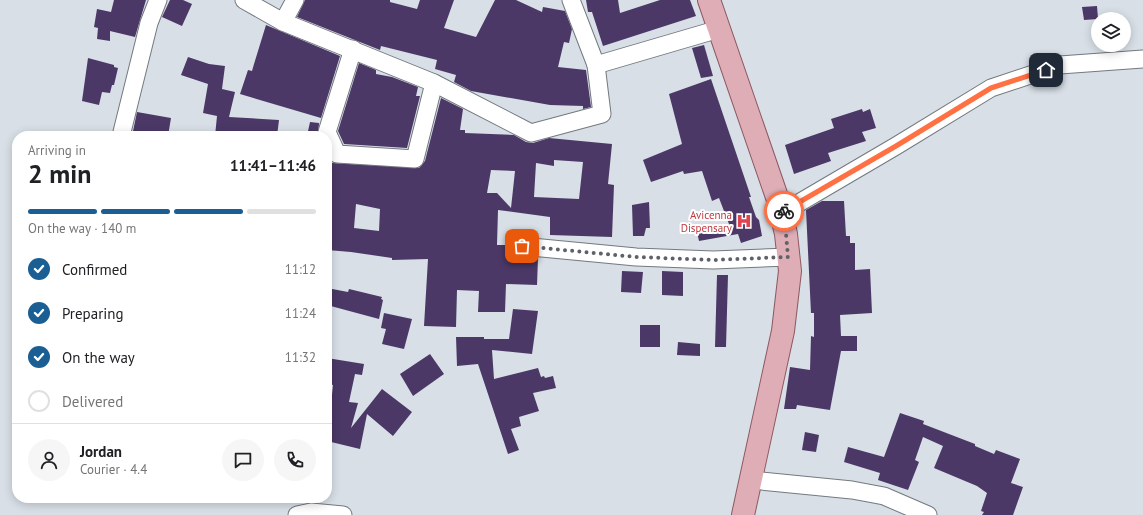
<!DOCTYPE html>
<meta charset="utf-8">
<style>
body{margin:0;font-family:"PT Sans",sans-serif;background:#f6f6f6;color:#202124;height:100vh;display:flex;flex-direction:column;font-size:15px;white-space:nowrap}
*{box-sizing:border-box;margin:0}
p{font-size:13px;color:#757577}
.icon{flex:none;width:22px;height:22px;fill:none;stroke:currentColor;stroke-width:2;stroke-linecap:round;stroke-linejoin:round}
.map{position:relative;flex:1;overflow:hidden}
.drawer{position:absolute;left:12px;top:131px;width:320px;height:372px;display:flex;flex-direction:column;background:#fff;border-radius:16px;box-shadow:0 2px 10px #0003}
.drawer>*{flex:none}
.controls{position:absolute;left:1091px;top:12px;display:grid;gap:8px}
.controls a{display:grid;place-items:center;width:40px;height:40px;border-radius:50%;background:#fff;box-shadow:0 2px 10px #0003;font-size:20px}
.pin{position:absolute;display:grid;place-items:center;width:34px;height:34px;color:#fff;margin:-17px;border-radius:8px;box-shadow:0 2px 6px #0006}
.courier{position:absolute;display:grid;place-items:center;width:40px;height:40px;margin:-20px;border:3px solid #ff7043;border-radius:50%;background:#fff;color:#222;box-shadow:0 1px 5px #0007}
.headline em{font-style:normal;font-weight:700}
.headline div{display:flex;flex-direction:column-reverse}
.headline{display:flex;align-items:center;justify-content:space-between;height:68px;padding:0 16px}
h1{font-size:26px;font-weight:700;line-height:30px}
.bar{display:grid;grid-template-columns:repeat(4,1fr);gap:6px 4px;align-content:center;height:48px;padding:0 16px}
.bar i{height:5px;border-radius:3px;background:#e0e0e0}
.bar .on{background:#1b5e93}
.bar p{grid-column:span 4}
.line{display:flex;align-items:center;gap:10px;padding:0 16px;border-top:1px solid #e0e0e0}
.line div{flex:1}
.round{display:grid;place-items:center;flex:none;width:42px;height:42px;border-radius:21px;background:#f6f6f6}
ol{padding:0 16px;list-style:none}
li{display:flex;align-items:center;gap:12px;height:44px}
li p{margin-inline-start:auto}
li .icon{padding:4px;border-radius:50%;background:#1b5e93;color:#fff;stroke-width:4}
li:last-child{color:#757577}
li i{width:22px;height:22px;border:2px solid #e0e0e0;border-radius:50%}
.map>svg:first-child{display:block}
.building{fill:#4b3867;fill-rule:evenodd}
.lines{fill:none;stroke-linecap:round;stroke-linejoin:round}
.minor-casing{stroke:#73797f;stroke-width:19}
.major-casing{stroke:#8d5862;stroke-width:24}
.minor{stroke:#fff;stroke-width:17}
.major{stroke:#dfadb6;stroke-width:22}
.done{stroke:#5e6266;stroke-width:4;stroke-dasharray:0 7.2}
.route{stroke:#ff7043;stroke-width:5}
.labels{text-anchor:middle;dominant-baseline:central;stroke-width:4;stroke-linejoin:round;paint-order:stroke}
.health-label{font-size:11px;fill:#be3a42;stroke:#fff;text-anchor:end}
</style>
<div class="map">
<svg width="1143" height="515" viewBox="0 0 1143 515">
<rect width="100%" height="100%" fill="#d8dfe6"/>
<g class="building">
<polygon points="114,0 146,0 135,37 110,31 110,41 97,39 98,28 94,27 97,9 111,12"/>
<polygon points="170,0 183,0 192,4 182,26 162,17"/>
<polygon points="305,0 390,0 390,2 417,9 420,0 454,0 444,28 476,37 495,0 516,0 542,12 543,7 565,11 572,29 569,43 564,42 558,67 586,70 591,107 583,109 583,106 550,105 471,91 454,82 456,75 435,69 437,60 381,46 380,50 297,17"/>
<polygon points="586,0 618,0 620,13 660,0 690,0 696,16 603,46 592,12 588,12"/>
<polygon points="1097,6 1098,19 1084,20 1082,7"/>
<polygon points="266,25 340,56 321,118 240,94 248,70 252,71 254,64"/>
<polygon points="704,45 713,76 701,78 692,48"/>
<polygon points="188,57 209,64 225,66 222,89 235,92 229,117 279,120 277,136 215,136 217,116 203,113 208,84 181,75"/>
<polygon points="88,58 114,65 114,67 118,68 114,85 112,85 110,93 102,92 99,105 82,101"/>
<polygon points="359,63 376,70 376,74 392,77 418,87 416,96 420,96 407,148 344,144 338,131"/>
<polygon points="711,79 751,197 749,197 756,217 759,220 762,236 741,243 738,234 699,241 697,232 729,224 719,198 712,201 702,171 684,174 683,171 651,182 643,160 682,144 669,94"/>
<path d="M441 98 463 109 460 130H465V133L514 135 526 142 533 143 549 138 612 144 608 184 614 185 612 237 550 235V217L498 210 497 245H511L516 254 538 258 537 285 506 284 505 312H478L479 291 457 290 456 327 424 326 428 259 392 260V258L351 252 327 250V183H331L332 163 419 168 425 161ZM554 160 583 162 579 199 534 197 536 163 554 166ZM491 170 515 171 511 208 497 193H487ZM356 204 380 209 379 231 354 228Z"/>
<polygon points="862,109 863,112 870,109 876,128 862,132 866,141 828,153 831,161 794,174 785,145 834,128 831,119"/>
<polygon points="137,112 171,118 168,136 132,136"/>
<polygon points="310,122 319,123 318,136 307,136"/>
<polygon points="822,201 844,201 846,236 850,236 850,243 855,243 855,270 870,269 872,313 840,315 841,336 857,336 857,351 841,351 830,410 797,405 796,409 784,409 790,367 810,370 811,336 814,337 814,313 811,313 806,210"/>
<polygon points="649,202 650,228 646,228 644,236 633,236 632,205"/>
<polygon points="622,271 643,272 641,293 621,292"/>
<polygon points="662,271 683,272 683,296 662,295"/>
<polygon points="717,275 728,275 726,347 715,347"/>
<polygon points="327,288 348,292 349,289 382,297 381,299 383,300 379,319 327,305"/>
<polygon points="513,309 538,311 532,354 492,350 494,379 538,368 541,377 544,376 545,378 553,376 556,388 533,393 539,411 519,417 521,426 511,429 519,450 508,454 478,364 457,366 456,337 484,337 484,339 509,339"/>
<polygon points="384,313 412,319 404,349 382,344 386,329 381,328"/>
<rect x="640" y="325" width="20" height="22"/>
<polygon points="678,342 700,344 700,356 677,355"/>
<polygon points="430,354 444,374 413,396 400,374"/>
<polygon points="327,358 364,364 362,375 355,374 349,402 358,403 351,428 382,389 412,412 393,436 367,414 360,449 327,441 333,385 327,384"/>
<polygon points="900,413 924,421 923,424 975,444 975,446 994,454 996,450 1020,459 1011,483 1023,487 1013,515 982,515 984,512 981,511 987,493 977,486 934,468 943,446 923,437 915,460 919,462 908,490 878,480 880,473 844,462 848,447 884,457"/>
<polygon points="805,432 819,435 816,452 802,450"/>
</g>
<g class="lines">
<defs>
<g id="minor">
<polyline points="244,0 283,22"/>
<polyline points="295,0 283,22 434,83 531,133 602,114 596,65 719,29"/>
<polyline points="571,0 596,65"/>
<polyline points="353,49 327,132 337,154 415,159 434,83"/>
<polyline points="121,136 149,23 158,0"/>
<polyline points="780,214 896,146 991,88 1060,65 1143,59"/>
<polyline points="521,246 636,257 713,260 788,257"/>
<polyline points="751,480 852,490 884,496 928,515"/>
<polyline points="297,515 311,512 343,515"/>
</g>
<polyline id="major" points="709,0 778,200 786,234 790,271 783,331 743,515"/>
</defs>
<use href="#minor" class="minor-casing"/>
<use href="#major" class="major-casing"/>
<use href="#minor" class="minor"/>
<use href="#major" class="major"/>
</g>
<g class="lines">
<polyline class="done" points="522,246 636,257 713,260 788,257 786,234 780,214 784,211"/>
<polyline class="route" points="784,211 896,146 991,88 1046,70"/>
</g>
<defs>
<symbol id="hospital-bare" viewBox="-9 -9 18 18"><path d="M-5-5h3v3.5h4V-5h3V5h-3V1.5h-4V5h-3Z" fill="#e0444e" stroke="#fff" stroke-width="2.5" paint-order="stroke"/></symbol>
</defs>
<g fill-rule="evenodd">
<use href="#hospital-bare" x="733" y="210" width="22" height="22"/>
</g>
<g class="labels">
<g class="health-label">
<text x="732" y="215">Avicenna<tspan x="732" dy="13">Dispensary</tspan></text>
</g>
</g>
</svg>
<div class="controls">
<a><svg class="icon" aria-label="layers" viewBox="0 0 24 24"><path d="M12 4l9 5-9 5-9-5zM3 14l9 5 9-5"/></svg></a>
</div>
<div class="pin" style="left:522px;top:246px;background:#ea580c"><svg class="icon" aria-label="bag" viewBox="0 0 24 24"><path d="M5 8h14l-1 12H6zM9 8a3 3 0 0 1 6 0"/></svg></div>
<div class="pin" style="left:1046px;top:70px;background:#1f2937"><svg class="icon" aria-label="home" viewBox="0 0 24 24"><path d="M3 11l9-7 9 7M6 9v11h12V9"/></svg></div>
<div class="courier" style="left:784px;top:211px"><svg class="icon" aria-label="bike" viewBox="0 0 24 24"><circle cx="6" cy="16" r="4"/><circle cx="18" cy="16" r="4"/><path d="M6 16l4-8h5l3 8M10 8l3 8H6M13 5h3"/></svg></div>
<section class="drawer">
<div class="headline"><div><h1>2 min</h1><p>Arriving in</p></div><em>11:41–11:46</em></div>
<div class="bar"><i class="on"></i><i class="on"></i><i class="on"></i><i></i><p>On the way · 140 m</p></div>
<ol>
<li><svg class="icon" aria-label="check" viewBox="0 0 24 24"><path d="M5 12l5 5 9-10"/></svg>Confirmed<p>11:12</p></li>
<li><svg class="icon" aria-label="check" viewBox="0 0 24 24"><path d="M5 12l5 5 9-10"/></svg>Preparing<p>11:24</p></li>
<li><svg class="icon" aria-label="check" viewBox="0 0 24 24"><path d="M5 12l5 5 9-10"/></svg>On the way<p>11:32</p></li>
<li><i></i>Delivered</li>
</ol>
<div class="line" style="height:72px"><a class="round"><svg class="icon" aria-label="person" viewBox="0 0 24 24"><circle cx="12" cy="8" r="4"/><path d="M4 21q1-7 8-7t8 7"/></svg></a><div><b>Jordan</b><p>Courier · 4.4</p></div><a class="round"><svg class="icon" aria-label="chat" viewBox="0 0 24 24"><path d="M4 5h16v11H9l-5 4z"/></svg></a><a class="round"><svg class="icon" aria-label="phone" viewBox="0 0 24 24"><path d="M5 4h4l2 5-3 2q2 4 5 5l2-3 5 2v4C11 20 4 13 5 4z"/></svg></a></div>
</section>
</div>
